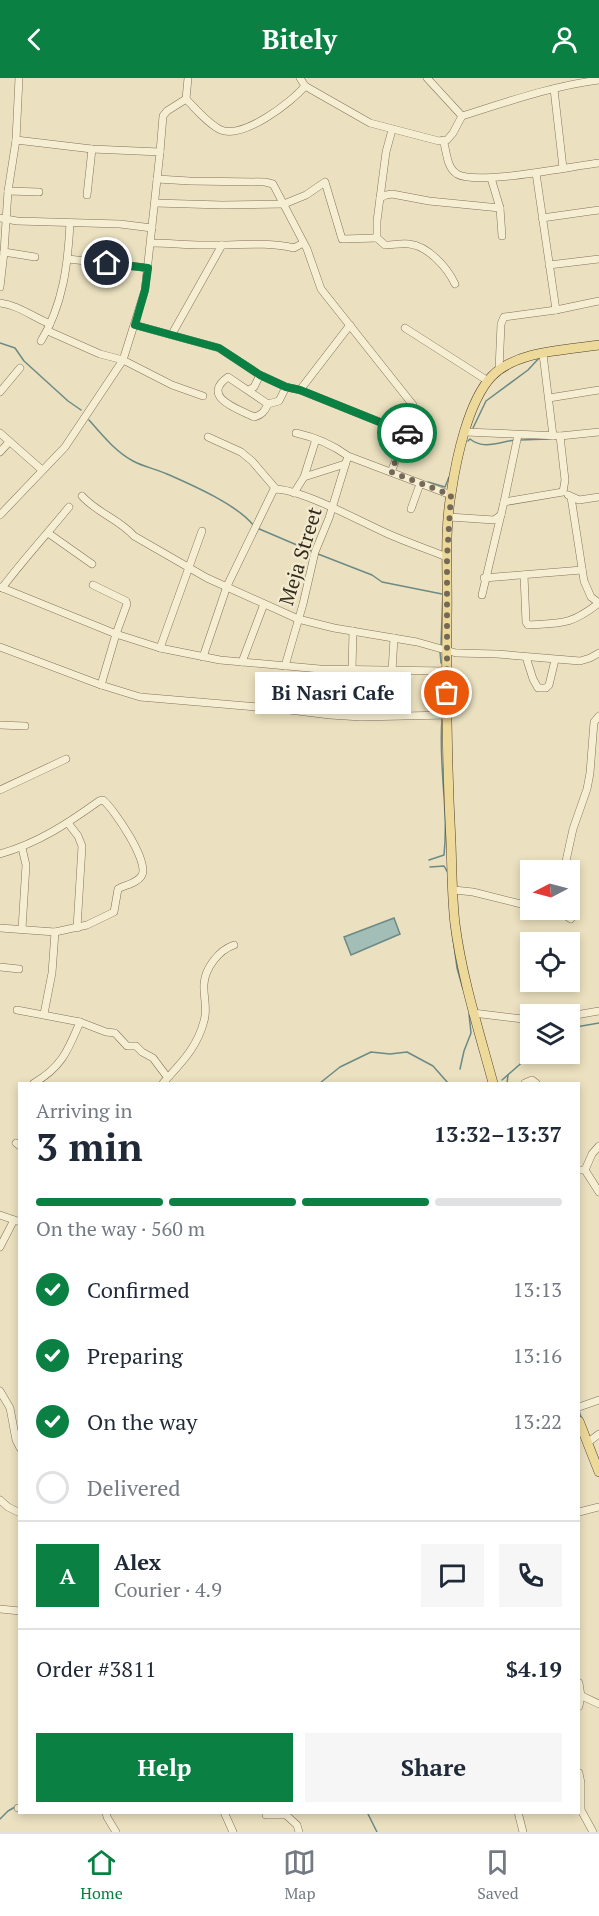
<!DOCTYPE html>
<meta charset="utf-8">
<style>
body{margin:0;font-family:"PT Serif",serif;background:#f6f6f7;color:#1f2937;height:100vh;display:flex;flex-direction:column;font-size:22px;white-space:nowrap}
*{box-sizing:border-box;margin:0}
p{font-size:20px;color:#747a83}
.icon{flex:none;width:33px;height:33px;fill:none;stroke:currentColor;stroke-width:2;stroke-linecap:round;stroke-linejoin:round}
.map{position:relative;flex:1;overflow:hidden}
.drawer{position:absolute;left:18px;top:1004px;width:562px;height:732px;display:flex;flex-direction:column;background:#fff;border-radius:0px;box-shadow:0 3px 9px #0003}
.drawer>*{flex:none}
.needle{width:39px;rotate:264deg}
.tools{position:absolute;left:520px;top:782px;display:grid;gap:12px}
.tools a{display:grid;place-items:center;width:60px;height:60px;border-radius:0px;background:#fff;box-shadow:0 3px 9px #0003;font-size:30px}
.pin{position:absolute;display:grid;place-items:center;width:51px;height:51px;color:#fff;margin:-26px;border:3px solid #fff;border-radius:50%;box-shadow:0 2px 6px #0007}
.courier{position:absolute;display:grid;place-items:center;width:60px;height:60px;margin:-30px;border:4px solid #0b8043;border-radius:50%;background:#fff;color:#222;box-shadow:0 2px 8px #0007}
.bubble{position:absolute;height:42px;border-radius:0px;background:#fff;box-shadow:0 3px 9px #0003;font-size:20px;font-weight:700;line-height:42px;text-align:center}
.overview em{font-style:normal;font-weight:700}
.overview div{display:flex;flex-direction:column-reverse}
.overview{display:flex;align-items:center;justify-content:space-between;height:102px;padding:0 18px}
h1{font-size:39px;font-weight:700;line-height:45px}
.bar{display:grid;grid-template-columns:repeat(4,1fr);gap:9px 6px;align-content:center;height:72px;padding:0 18px}
.bar i{height:8px;border-radius:4px;background:#e0e1e3}
.bar .selected{background:#0b8043}
.bar p{grid-column:span 4}
.line{display:flex;align-items:center;gap:15px;padding:0 18px;border-top:2px solid #e0e1e3}
.line div{flex:1}
.round{display:grid;place-items:center;flex:none;width:63px;height:63px;border-radius:0px;background:#f6f6f7}
ol{padding:0 18px;list-style:none}
li{display:flex;align-items:center;gap:18px;height:66px}
li p{margin-inline-start:auto}
li .icon{padding:6px;border-radius:50%;background:#0b8043;color:#fff;stroke-width:4}
li:last-child{color:#747a83}
li i{width:33px;height:33px;border:3px solid #e0e1e3;border-radius:50%}
.action{display:flex;gap:12px;margin-top:auto;padding:12px 18px}
.action a{flex:1;height:69px;border-radius:0px;background:#0b8043;color:#fff;font-size:24px;font-weight:700;line-height:69px;text-align:center}
.action a+a{background:#f6f6f7;color:#1f2937}
header{display:flex;justify-content:space-between;align-items:center;height:78px;padding:0 18px;background:#0b8043;color:#fff;font-size:27px;font-weight:700}
.tab-bar{display:flex;justify-content:space-around;align-items:center;height:84px;border-top:2px solid #e0e1e3;background:#fff;font-size:16px;color:#747a83}
.tab-bar a{display:grid;justify-items:center;gap:3px}
.tab-bar .selected{color:#0b8043}
.map>svg:first-child{display:block}
.water{fill:#a3bdb7;stroke:#6b8a85;stroke-width:1.5}
.lines{fill:none;stroke-linecap:round;stroke-linejoin:round}
.stream{stroke:#6b8a85;stroke-width:1.5}
.minor-casing{stroke:#837259;stroke-width:8}
.major-casing{stroke:#50402e;stroke-width:10}
.minor{stroke:#f6eed3;stroke-width:7}
.major{stroke:#edd999;stroke-width:9}
.done{stroke:#736956;stroke-width:6;stroke-dasharray:0 10.8}
.route{stroke:#0b8043;stroke-width:8}
.labels{text-anchor:middle;dominant-baseline:central;stroke-width:4.5;stroke-linejoin:round;paint-order:stroke}
.street-label{font-size:20px;fill:#33291d;stroke:#f3ebcf}
</style>
<header><svg class="icon" aria-label="back" viewBox="0 0 24 24"><path d="M15 5l-7 7 7 7"/></svg>Bitely<svg class="icon" aria-label="person" viewBox="0 0 24 24"><circle cx="12" cy="8" r="4"/><path d="M4 21q1-7 8-7t8 7"/></svg></header>
<div class="map">
<svg width="599" height="1754" viewBox="0 0 599 1754">
<rect width="100%" height="100%" fill="#ebe1c0"/>
<polygon class="water" points="394,840 400,856 351,877 344,859"/>
<g class="lines">
<g class="stream">
<polyline points="0,265 15,270 24,283 68,323 81,332"/>
<path d="M89 342C102 357 116 374 133 383 144 389 156 391 167 396 192 407 238 427 254 448"/>
<polyline points="473,350 486,323 528,292 540,279"/>
<polyline points="520,362 548,361"/>
<path d="M468 363 470 361C483 372 500 364 515 362"/>
<polyline points="428,404 445,409 449,399"/>
<polyline points="257,450 311,473"/>
<polyline points="318,476 372,497 382,504 442,516"/>
<polyline points="441,567 443,511"/>
<polyline points="440,574 441,585"/>
<polyline points="442,596 442,609"/>
<path d="M429 782 444 777C449 732 438 686 442 641"/>
<polyline points="430,789 444,788 448,795"/>
<polyline points="451,845 457,890 463,911"/>
<polyline points="570,950 599,945"/>
<polyline points="460,991 464,973 471,955 469,936"/>
<polyline points="502,1002 526,981 531,973"/>
<polyline points="320,1005 340,989 371,974 390,976 407,974 433,988 448,1005 452,1005"/>
<polyline points="507,1005 508,997"/>
<polyline points="579,1333 581,1339"/>
<polyline points="367,1734 377,1754"/>
<polyline points="0,1741 8,1733 15,1729"/>
</g>
<defs>
<g id="minor">
<polyline points="300,0 305,8 370,45 439,63 447,62 453,55 462,38"/>
<path d="M427 0 462 38C507 24 552 8 599 2"/>
<polyline points="554,11 563,90"/>
<path d="M186 21C196 31 208 46 221 52 243 61 291 25 305 8"/>
<path d="M443 62C447 73 446 89 457 96 477 108 572 88 599 85"/>
<polyline points="160,74 163,38 167,33 186,21 188,0"/>
<polyline points="536,95 556,232"/>
<polyline points="491,100 500,130 502,158"/>
<polyline points="157,101 190,103 265,104 273,106 307,171 321,211 413,327 414,333 412,342 391,394"/>
<polyline points="8,113 39,114"/>
<polyline points="87,117 92,71"/>
<polyline points="380,120 386,74 392,52"/>
<polyline points="155,125 222,127 284,126 306,117 325,104 342,161 377,160"/>
<polyline points="0,140 17,143 120,146 152,150"/>
<polyline points="542,140 599,132"/>
<path d="M151 165C168 165 186 167 203 167 233 168 265 163 294 170L303 165"/>
<polyline points="4,174 35,179"/>
<polyline points="68,181 148,190"/>
<polyline points="549,187 599,181"/>
<path d="M455 206C447 189 428 168 409 166 401 165 393 167 385 167L377 160V143L380 120 386 117 392 116 429 123 500 130"/>
<polyline points="0,209 4,174 8,113 16,62 19,0"/>
<path d="M0 225C18 227 33 239 50 246"/>
<polyline points="135,247 219,270 260,297 286,309 300,312 407,355"/>
<polyline points="405,250 488,303"/>
<polyline points="48,253 100,276 123,282 172,307 203,318"/>
<polyline points="172,256 222,167"/>
<path d="M41 263C63 227 68 186 70 145"/>
<polyline points="543,276 553,358"/>
<polyline points="499,292 501,246 504,239 556,232 599,223"/>
<polyline points="249,312 254,309 260,297"/>
<polyline points="300,312 350,247"/>
<polyline points="0,314 20,290"/>
<polyline points="549,320 599,312"/>
<path d="M268 326C265 333 262 337 254 339 238 331 200 319 228 299L268 326 279 323 286 309"/>
<polyline points="466,354 560,358 599,354"/>
<polyline points="0,355 42,392"/>
<path d="M296 355C314 359 333 367 348 378L451 417"/>
<polyline points="208,359 241,374 252,383 276,411"/>
<polyline points="0,374 9,364"/>
<polyline points="304,399 316,361"/>
<polyline points="294,415 304,399 345,386"/>
<polyline points="568,417 579,422 599,419"/>
<path d="M82 418C97 435 119 441 134 458L207 500 298 541 334 550 417 564 456 575 497 576 580 583 590 580 599 575"/>
<polyline points="504,424 563,414 565,402 560,358"/>
<polyline points="411,431 420,406"/>
<polyline points="0,437 65,369 123,282 145,212 160,74 92,71 16,62"/>
<polyline points="449,439 494,442 501,437"/>
<polyline points="48,455 92,486"/>
<path d="M524 497 526 544 528 547C562 545 571 547 599 525L591 519 584 503 571 419"/>
<polyline points="484,500 582,492"/>
<polyline points="93,507 126,523 127,526 116,556 101,607"/>
<polyline points="0,509 116,556 160,570 220,582 320,591 446,593"/>
<path d="M2 510C23 482 47 456 69 429"/>
<polyline points="482,517 504,424 518,357"/>
<polyline points="0,569 101,607 140,619 281,631 330,637 361,639 447,637"/>
<polyline points="160,570 202,453"/>
<path d="M203 579 227 508 274 411C302 411 359 443 386 455 406 464 427 471 447 479"/>
<polyline points="526,579 533,601 538,610 546,610 549,607 555,582"/>
<polyline points="242,584 264,526"/>
<polyline points="285,588 303,526 315,474 329,440 348,378"/>
<polyline points="352,591 353,553"/>
<polyline points="392,593 394,560"/>
<polyline points="0,647 25,648"/>
<polyline points="0,712 66,681"/>
<polyline points="68,745 78,758 82,768 77,850"/>
<path d="M0 776C38 765 67 746 99 723L103 722C114 731 149 783 142 797 138 805 125 807 118 811L114 834 87 847 55 854 0 850"/>
<polyline points="564,792 573,751 587,711 590,695 594,644 599,638"/>
<polyline points="454,812 473,814 525,827 531,827"/>
<polyline points="555,831 571,841"/>
<polyline points="22,851 26,787 22,770"/>
<polyline points="0,889 19,891"/>
<polyline points="17,932 80,944 106,954 115,955 127,968 136,968 142,974 153,980 165,996"/>
<polyline points="473,935 531,942"/>
<polyline points="44,936 52,895 55,854"/>
<polyline points="570,938 599,933"/>
<path d="M34 1005C62 989 68 972 80 944"/>
<path d="M163 1005C181 985 197 970 204 943 208 930 203 918 204 906 205 890 219 872 234 867"/>
<polyline points="525,1005 532,1002 536,1005"/>
<polyline points="16,1065 20,1068"/>
<polyline points="579,1092 585,1092 599,1114"/>
<polyline points="585,1092 592,1076 599,1068"/>
<polyline points="0,1137 20,1144"/>
<polyline points="0,1169 14,1142"/>
<polyline points="0,1313 10,1330 16,1362 20,1370"/>
<polyline points="579,1329 599,1322"/>
<polyline points="587,1365 599,1356"/>
<polyline points="0,1422 8,1429 20,1435"/>
<polyline points="579,1434 599,1429"/>
<polyline points="0,1531 20,1533"/>
<polyline points="579,1605 581,1618 579,1628"/>
<polyline points="580,1617 599,1626"/>
<polyline points="579,1695 581,1705 581,1732 593,1754"/>
<polyline points="18,1730 20,1730"/>
<polyline points="106,1734 107,1739 116,1754"/>
<polyline points="224,1734 233,1754"/>
<polyline points="518,1734 523,1754"/>
<polyline points="266,1737 286,1737 297,1747 299,1754"/>
</g>
<g id="major">
<path d="M493 1005C479 953 462 900 455 846 452 820 452 792 451 765 447 690 446 614 447 539 448 498 444 456 451 416 456 382 468 323 492 298 516 273 566 272 599 267"/>
<polyline points="579,1343 599,1394"/>
</g>
</defs>
<use href="#minor" class="minor-casing"/>
<use href="#major" class="major-casing"/>
<use href="#minor" class="minor"/>
<use href="#major" class="major"/>
</g>
<g class="lines">
<polyline class="done" points="407,355 391,394 451,417 447,479 447,615"/>
<polyline class="route" points="107,185 148,190 145,212 135,247 219,270 260,297 286,309 300,312 407,355"/>
</g>
<g class="labels">
<g class="street-label">
<text transform="translate(300 478) rotate(-73)">Meja Street</text>
</g>
</g>
</svg>
<div class="tools">
<a><svg class="needle" viewBox="-14 -14 28 28"><path d="M0-13l5 13h-10z" fill="#e53935"/><path d="M0 13l5-13h-10z" fill="#747a83"/></svg></a>
<a><svg class="icon" aria-label="locate" viewBox="0 0 24 24"><circle cx="12" cy="12" r="6"/><path d="M12 2v4M12 18v4M2 12h4M18 12h4"/></svg></a>
<a><svg class="icon" aria-label="layers" viewBox="0 0 24 24"><path d="M12 4l9 5-9 5-9-5zM3 14l9 5 9-5"/></svg></a>
</div>
<div class="pin" style="left:447px;top:615px;background:#ea580c"><svg class="icon" aria-label="bag" viewBox="0 0 24 24"><path d="M5 8h14l-1 12H6zM9 8a3 3 0 0 1 6 0"/></svg></div>
<div class="pin" style="left:107px;top:185px;background:#1f2937"><svg class="icon" aria-label="home" viewBox="0 0 24 24"><path d="M3 11l9-7 9 7M6 9v11h12V9"/></svg></div>
<div class="courier" style="left:407px;top:355px"><svg class="icon" aria-label="car" viewBox="0 0 24 24"><path d="M5 17H2v-5l4-1 3-4h7l3 4 3 1v5h-3M9 17h6M6 11h13"/><circle cx="7" cy="17" r="2"/><circle cx="17" cy="17" r="2"/></svg></div>
<div class="bubble" style="left:255px;top:594px;width:156px">Bi Nasri Cafe</div>
<section class="drawer">
<div class="overview"><div><h1>3 min</h1><p>Arriving in</p></div><em>13:32–13:37</em></div>
<div class="bar"><i class="selected"></i><i class="selected"></i><i class="selected"></i><i></i><p>On the way · 560 m</p></div>
<ol>
<li><svg class="icon" aria-label="check" viewBox="0 0 24 24"><path d="M5 12l5 5 9-10"/></svg>Confirmed<p>13:13</p></li>
<li><svg class="icon" aria-label="check" viewBox="0 0 24 24"><path d="M5 12l5 5 9-10"/></svg>Preparing<p>13:16</p></li>
<li><svg class="icon" aria-label="check" viewBox="0 0 24 24"><path d="M5 12l5 5 9-10"/></svg>On the way<p>13:22</p></li>
<li><i></i>Delivered</li>
</ol>
<div class="line" style="height:108px"><b class="round" style="background:#0b8043;color:#fff">A</b><div><b>Alex</b><p>Courier · 4.9</p></div><a class="round"><svg class="icon" aria-label="chat" viewBox="0 0 24 24"><path d="M4 5h16v11H9l-5 4z"/></svg></a><a class="round"><svg class="icon" aria-label="phone" viewBox="0 0 24 24"><path d="M5 4h4l2 5-3 2q2 4 5 5l2-3 5 2v4C11 20 4 13 5 4z"/></svg></a></div>
<div class="line" style="height:78px"><div>Order #3811</div><b>$4.19</b></div>
<div class="action"><a>Help</a><a>Share</a></div>
</section>
</div>
<nav class="tab-bar">
<a class="selected"><svg class="icon" aria-label="home" viewBox="0 0 24 24"><path d="M3 11l9-7 9 7M6 9v11h12V9"/></svg>Home</a>
<a><svg class="icon" aria-label="map" viewBox="0 0 24 24"><path d="M3 6l6-2 6 2 6-2v14l-6 2-6-2-6 2zM9 4v14M15 6v14"/></svg>Map</a>
<a><svg class="icon" aria-label="saved" viewBox="0 0 24 24"><path d="M7 4h10v16l-5-4-5 4z"/></svg>Saved</a>
</nav>
